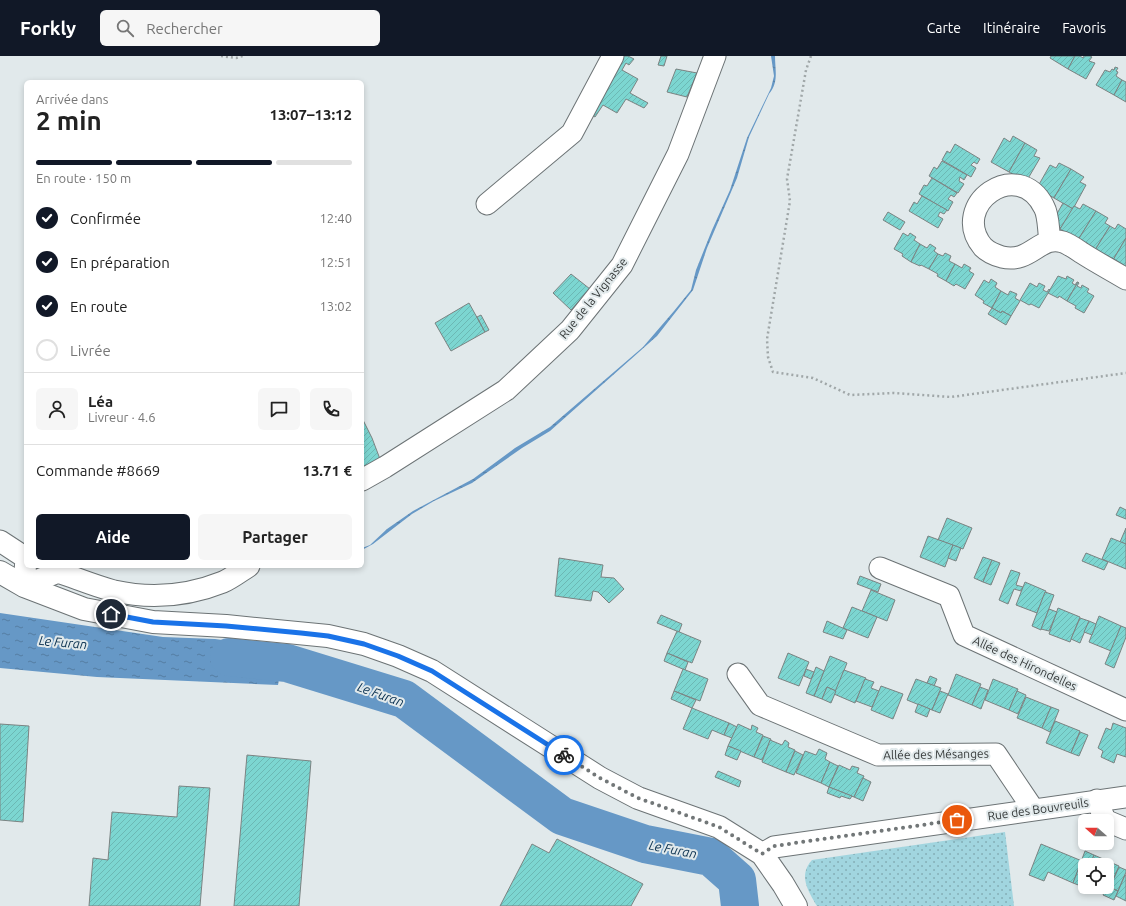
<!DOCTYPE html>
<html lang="fr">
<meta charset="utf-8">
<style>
body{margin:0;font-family:Ubuntu,sans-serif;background:#f6f6f6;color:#222;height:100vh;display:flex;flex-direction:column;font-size:15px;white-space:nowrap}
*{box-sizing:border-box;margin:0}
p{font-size:13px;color:#767676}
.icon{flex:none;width:22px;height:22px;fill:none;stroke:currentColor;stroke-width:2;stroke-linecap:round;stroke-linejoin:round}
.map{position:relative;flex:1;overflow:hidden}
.sheet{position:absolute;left:24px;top:24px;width:340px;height:488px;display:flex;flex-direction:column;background:#fff;border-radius:6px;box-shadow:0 2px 6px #0003}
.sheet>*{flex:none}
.needle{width:26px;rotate:291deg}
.buttons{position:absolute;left:1078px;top:758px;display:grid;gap:8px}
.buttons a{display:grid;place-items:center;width:36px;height:36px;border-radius:6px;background:#fff;box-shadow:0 2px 6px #0003;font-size:20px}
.pin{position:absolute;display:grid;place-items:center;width:34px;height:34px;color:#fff;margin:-17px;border:2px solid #fff;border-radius:50%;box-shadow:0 1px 4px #0007}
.courier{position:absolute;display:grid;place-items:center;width:40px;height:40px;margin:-20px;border:3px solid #1a73e8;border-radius:50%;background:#fff;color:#222;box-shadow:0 1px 5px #0007}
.head em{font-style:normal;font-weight:600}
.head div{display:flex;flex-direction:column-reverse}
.head{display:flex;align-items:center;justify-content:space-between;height:68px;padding:0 12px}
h1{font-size:26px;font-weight:600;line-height:30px}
.bar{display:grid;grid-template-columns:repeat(4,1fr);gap:6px 4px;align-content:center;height:48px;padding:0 12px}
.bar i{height:5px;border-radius:3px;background:#e0e0e0}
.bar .on{background:#111827}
.bar p{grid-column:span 4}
.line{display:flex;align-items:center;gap:10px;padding:0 12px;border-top:1px solid #e0e0e0}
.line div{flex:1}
.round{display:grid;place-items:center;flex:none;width:42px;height:42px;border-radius:6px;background:#f6f6f6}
ol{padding:0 12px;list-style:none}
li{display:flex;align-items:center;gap:12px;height:44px}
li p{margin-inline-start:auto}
li .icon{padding:4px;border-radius:50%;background:#111827;color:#fff;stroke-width:4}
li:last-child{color:#767676}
li i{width:22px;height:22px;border:2px solid #e0e0e0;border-radius:50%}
.cta{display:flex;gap:8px;margin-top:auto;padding:8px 12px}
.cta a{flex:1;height:46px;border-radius:6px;background:#111827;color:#fff;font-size:16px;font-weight:600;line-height:46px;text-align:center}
.cta a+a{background:#f6f6f6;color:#222}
header{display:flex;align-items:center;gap:24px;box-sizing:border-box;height:56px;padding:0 20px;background:#111827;color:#fff}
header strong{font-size:19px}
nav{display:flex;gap:22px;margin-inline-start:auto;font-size:14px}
.search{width:280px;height:36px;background:#f6f6f6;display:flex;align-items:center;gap:10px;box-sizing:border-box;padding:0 14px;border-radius:6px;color:#767676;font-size:15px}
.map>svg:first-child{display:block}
.grass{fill:url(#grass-dots)}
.water{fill:url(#water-ripples)}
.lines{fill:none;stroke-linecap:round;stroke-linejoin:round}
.river{stroke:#6698c6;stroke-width:38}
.building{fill:url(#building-hatch);stroke:#7b8382}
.street-casing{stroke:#6c7375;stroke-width:23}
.secondary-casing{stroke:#6c7375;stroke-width:24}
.path{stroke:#a0a7a8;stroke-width:2.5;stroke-dasharray:2 3;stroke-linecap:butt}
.street{stroke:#fff;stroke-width:21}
.secondary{stroke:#fff;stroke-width:22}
.done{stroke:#727778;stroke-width:4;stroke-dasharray:0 7.2}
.route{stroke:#1a73e8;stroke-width:5}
.labels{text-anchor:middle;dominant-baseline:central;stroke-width:4;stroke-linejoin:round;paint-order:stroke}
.street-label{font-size:12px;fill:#363a3a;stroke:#e1e9eb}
.water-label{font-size:13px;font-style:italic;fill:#09304f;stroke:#e1e9eb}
</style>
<header>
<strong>Forkly</strong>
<div class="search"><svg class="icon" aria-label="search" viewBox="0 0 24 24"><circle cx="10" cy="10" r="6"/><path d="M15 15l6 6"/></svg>Rechercher</div>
<nav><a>Carte</a><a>Itinéraire</a><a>Favoris</a></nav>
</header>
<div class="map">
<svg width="1126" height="850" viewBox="0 0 1126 850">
<defs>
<pattern id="grass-dots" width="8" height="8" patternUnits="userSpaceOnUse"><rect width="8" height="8" fill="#a1d5df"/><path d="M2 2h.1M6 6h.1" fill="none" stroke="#84aeb6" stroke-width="1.8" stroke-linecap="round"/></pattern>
<pattern id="water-ripples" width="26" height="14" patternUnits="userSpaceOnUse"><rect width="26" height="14" fill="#6698c6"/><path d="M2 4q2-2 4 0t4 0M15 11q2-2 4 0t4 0" fill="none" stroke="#557da2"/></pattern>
<pattern id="building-hatch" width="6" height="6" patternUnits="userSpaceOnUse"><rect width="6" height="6" fill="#7cd6d1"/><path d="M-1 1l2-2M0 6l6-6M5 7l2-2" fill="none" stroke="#6cb8b4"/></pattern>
</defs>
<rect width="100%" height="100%" fill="#e1e9eb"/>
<path class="grass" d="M1005 776 1014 850H817C808 835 798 819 812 804Z"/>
<g class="water">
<path d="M771 0H775C775 14 779 26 769 38L749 81 737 122 707 192 693 234 657 280 550 375 522 392 472 427 434 445 412 458 373 488 362 494V492L370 489 387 473 413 455 473 423 515 392 550 371 643 291 674 255 691 234 696 214 712 174 730 134 747 82 771 32 774 20Z"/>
<polygon points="0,557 163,581 215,583 267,590 285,590 278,629 97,621 0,612"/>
</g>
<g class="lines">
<polyline class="river" points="229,601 287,607 404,643 562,760 645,788 711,801 737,824 740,850"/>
</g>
<g class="building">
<polygon points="618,0 628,0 634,3 629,9 626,7 622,14 638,23 630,37 648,47 644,52 626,43 617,57 603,49 595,61 587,56"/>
<polygon points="661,0 667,0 664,10 658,9"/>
<polygon points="1051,0 1075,0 1068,13 1050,2"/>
<polygon points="1075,0 1080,0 1083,2 1084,0 1090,0 1092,1 1089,5 1095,7 1086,23 1068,13"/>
<polygon points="1115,11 1118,12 1116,15 1118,16 1116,20 1122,24 1114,39 1096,29 1105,14 1110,16 1112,13 1114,14"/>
<polygon points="676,13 697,17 687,41 667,36"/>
<polygon points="1122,24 1126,26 1126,46 1114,39"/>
<polygon points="1013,80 1025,87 1009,116 991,106 1004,82 1010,86"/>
<polygon points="1025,87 1037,94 1034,100 1040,102 1026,126 1009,116"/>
<polygon points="955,88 980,103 977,108 974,106 971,109 976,112 971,121 942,104 947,95 950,97"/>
<polygon points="942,105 967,119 964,124 960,121 959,125 964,128 958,137 929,120 934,111 937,113"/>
<polygon points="1059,107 1071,113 1054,142 1037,132 1050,109 1056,112"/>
<polygon points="1071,113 1084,121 1080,126 1086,129 1073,153 1054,142"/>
<polygon points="932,122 957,137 954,141 951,139 948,143 953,146 948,155 919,138 924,129 927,130"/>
<polygon points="922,140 947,154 944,158 940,156 938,160 943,163 938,172 909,155 914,146 917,148"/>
<polygon points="1063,147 1073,153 1061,172 1055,168 1054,163"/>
<polygon points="1083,148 1096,155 1078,184 1060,173 1074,150 1080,153"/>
<polygon points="1096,155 1108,162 1105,167 1110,170 1095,194 1078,184"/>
<polygon points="888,156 905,166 900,174 883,164"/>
<polygon points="1118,168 1126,173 1126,182 1113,204 1095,194 1110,170 1115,173"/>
<polygon points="903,177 908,180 910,177 916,181 914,184 920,188 911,206 902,200 903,198 894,193"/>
<polygon points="1126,182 1126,211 1113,204"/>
<polygon points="920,188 927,192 930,188 936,192 934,195 938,198 929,213 921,209 920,210 911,206"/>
<polygon points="945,197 951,200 949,205 955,208 946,225 937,220 938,218 929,213 938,198 943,200"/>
<polygon points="955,208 962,212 964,208 971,212 969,215 974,218 965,233 956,228 954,230 946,225"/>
<polygon points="571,218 590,233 571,254 553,237"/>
<polygon points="1058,220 1066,223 1067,220 1074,224 1072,227 1075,229 1077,226 1078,226 1067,245 1059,240 1058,242 1048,237"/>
<polygon points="991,223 997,227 995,231 1001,235 992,252 983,247 984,245 975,239 984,224 989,227"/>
<polygon points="1078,226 1079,227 1077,230 1081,232 1082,229 1089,233 1087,236 1094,240 1084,257 1075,252 1076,250 1067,245"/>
<polygon points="1030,227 1037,231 1039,227 1045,230 1043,234 1047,236 1049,233 1050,234 1039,252 1031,248 1029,249 1020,244"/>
<polygon points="1001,235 1008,239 1010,235 1017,238 1015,242 1020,245 1011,260 1002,255 1001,257 992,252"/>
<polygon points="469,247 485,276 451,295 435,267"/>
<polygon points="992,252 1001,257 1002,255 1011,260 1006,269 988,258"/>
<polygon points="481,259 489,274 485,276 477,261"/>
<polygon points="362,362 372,382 380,403 362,413"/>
<polygon points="1120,451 1126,454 1126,463 1116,459"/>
<polygon points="947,462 972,472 963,493 938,484"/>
<polygon points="1126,472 1126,488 1120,486"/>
<polygon points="928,480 953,489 945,511 920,501"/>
<polygon points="1111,482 1126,488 1126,513 1102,503"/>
<polygon points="953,489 961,492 956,505 948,502"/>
<polygon points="1086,497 1108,506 1104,514 1082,505"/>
<polygon points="983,501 992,504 983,526 974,522"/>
<polygon points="559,502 603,509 601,521 614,522 624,533 609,547 598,536 593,535 591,545 555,540"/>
<polygon points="992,504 1000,507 991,529 983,526"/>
<polygon points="1011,514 1020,517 1016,529 1023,531 1021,535 1014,533 1008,548 999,544"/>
<polygon points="860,520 881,528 878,536 857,528"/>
<polygon points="1025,526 1046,535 1037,557 1016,549"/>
<polygon points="871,534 895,544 887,565 862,555"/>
<polygon points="1045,536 1054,539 1041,574 1032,570"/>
<polygon points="852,551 877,561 868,582 843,572"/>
<polygon points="1058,552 1080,561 1070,586 1049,578"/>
<polygon points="1049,553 1057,556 1049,575 1041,573"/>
<polygon points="661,559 682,568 679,576 657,567"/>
<polygon points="1099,560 1121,570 1111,595 1089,586"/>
<polygon points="1080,562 1089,565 1080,587 1071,583"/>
<polygon points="827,565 847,574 843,583 823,576"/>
<polygon points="1089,565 1096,568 1092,579 1084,576"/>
<polygon points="1121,570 1126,572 1126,581 1114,612 1105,608"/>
<polygon points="677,575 701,585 692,607 667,597"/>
<polygon points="667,597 688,606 685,614 664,605"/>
<polygon points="788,597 809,606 799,630 778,622"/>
<polygon points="830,600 847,607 836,635 827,631 822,643 814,640"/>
<polygon points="816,611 824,615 814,640 806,637"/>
<polygon points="683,613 708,623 700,645 674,635"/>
<polygon points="806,613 814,616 811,623 804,620"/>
<polygon points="844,614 866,622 855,647 834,638"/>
<polygon points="956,618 981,628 972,649 948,639"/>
<polygon points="930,620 937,623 934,630 927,627"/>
<polygon points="865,623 874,626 871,632 879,635 872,651 856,645"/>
<polygon points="916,623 941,632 932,654 907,644"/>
<polygon points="993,623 1018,633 1009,654 985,644"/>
<polygon points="881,630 903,638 893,663 871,654"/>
<polygon points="827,631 836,635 831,647 822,643"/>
<polygon points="980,631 988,634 981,653 972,649"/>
<polygon points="674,635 696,644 692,652 671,643"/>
<polygon points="940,635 948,638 940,657 932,654"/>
<polygon points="1017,635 1026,639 1018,658 1009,654"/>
<polygon points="1026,641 1051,651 1042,672 1017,662"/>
<polygon points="918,648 930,653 927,661 915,656"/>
<polygon points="1051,651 1059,654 1050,676 1042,672"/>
<polygon points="692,652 729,667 724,679 712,674 708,683 683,673"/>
<polygon points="1055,665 1080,675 1071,697 1046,687"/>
<polygon points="729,667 737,671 732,682 724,679"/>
<polygon points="1113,667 1126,672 1126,701 1117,698 1114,707 1101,701 1103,695 1098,692 1106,672 1111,674"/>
<polygon points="0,668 29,670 23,766 0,764"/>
<polygon points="738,668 751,674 752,669 758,672 756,676 763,679 754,701 728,690"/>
<polygon points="1080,676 1088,679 1079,700 1071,697"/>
<polygon points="763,680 771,683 762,704 754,701"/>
<polygon points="770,684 782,689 785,684 789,687 788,691 795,694 786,716 762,706"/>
<polygon points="728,690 741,695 737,704 725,699"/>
<polygon points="819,693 827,697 825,703 830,706 821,727 796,717 805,695 816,699"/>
<polygon points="795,695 803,699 794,719 786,716"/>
<polygon points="247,699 311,705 299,850 234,850"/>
<polygon points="830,706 838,710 829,731 821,727"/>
<polygon points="839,709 850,714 852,710 859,712 857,717 864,720 854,741 829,731"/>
<polygon points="718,715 741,725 739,731 715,721"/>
<polygon points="863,722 871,726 863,745 854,741"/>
<polygon points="179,730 210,732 200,850 89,850 93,802 108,804 112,756 177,761"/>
<polygon points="829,731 852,740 850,743 841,740 840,742 827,737"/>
<polygon points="557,783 643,828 631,850 500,850 532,788 549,797"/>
<polygon points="1041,788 1082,805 1073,827 1048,816 1044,825 1029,819"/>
<polygon points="1085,795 1094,799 1090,809 1085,809 1085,820 1081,830 1073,827"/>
<polygon points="1094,799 1119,810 1110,831 1118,835 1114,844 1103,839 1107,831 1107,809 1090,809"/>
<polygon points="1119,811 1126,814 1126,816 1118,835 1110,831"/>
<polygon points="1125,819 1126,819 1126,845 1116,840"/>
</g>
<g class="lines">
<defs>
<g id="street">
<polyline points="487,148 572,77 613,0"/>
<path d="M1050 184C1048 174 1049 160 1044 151 1018 99 948 149 983 191 988 196 995 199 1002 201 1031 208 1040 178 1063 186 1069 188 1076 193 1082 197 1096 206 1111 214 1126 223"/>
<polyline points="362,424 385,411 506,334 570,274 622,209 678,98 715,0"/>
<path d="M0 485 26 502 24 530 58 516C76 522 95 530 114 535 150 543 188 540 223 526 232 522 241 515 249 510"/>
<polyline points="880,512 949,540 964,579 1126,654"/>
<polyline points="738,618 760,649 878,699 996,698 1033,753"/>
<polyline points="1097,744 1105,764 1107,765"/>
<polyline points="1107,765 1126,773"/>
<polyline points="762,798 774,791 1126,741"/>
</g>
<polyline id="secondary" points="0,516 24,530 84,553 153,566 226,570 328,580 364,588 398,600 432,615 600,722 638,742 719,771 762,798 783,828 796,850"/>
</defs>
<use href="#street" class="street-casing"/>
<use href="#secondary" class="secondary-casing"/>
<g class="path">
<polyline points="221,0 236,2 243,0"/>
<polyline points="811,0 806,14 787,123 790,145 767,283 768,301 773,316 813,322 850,339 894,337 951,341 1126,317"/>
</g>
<use href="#street" class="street"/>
<use href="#secondary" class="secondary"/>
</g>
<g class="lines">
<polyline class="done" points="564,699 600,722 638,742 719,771 762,798 774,790 957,764"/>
<polyline class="route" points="111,558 153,566 226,570 301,577 328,580 364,588 398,600 432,615 564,699"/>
</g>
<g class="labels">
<g class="street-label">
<text transform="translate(593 242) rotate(-51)">Rue de la Vignasse</text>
<text transform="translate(1025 607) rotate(25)">Allée des Hirondelles</text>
<text transform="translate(936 698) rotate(-1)">Allée des Mésanges</text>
<text transform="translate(1038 753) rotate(-8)">Rue des Bouvreuils</text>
</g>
<g class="water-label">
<text transform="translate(63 586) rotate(5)">Le Furan</text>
<text transform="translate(381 638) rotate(20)">Le Furan</text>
<text transform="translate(673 793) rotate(11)">Le Furan</text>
</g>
</g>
</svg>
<div class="buttons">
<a><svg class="needle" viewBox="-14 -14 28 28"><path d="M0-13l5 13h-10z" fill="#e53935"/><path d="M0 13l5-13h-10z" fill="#767676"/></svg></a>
<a><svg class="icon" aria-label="locate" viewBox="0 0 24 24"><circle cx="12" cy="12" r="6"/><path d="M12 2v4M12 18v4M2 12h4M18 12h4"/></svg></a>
</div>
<div class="pin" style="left:957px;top:764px;background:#ea580c"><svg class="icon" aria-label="bag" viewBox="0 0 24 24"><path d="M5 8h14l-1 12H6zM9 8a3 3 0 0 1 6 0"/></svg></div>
<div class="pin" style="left:111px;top:558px;background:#1f2937"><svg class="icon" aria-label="home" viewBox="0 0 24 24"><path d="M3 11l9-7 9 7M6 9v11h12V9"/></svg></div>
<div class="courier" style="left:564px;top:699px"><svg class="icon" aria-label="bike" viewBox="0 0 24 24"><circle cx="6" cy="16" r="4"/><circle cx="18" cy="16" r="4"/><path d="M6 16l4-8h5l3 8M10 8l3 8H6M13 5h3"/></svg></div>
<section class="sheet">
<div class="head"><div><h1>2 min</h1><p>Arrivée dans</p></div><em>13:07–13:12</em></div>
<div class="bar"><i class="on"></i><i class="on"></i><i class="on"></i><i></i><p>En route · 150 m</p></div>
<ol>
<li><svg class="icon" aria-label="check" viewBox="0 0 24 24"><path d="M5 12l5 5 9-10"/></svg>Confirmée<p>12:40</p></li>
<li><svg class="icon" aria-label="check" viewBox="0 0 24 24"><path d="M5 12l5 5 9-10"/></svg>En préparation<p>12:51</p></li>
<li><svg class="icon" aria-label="check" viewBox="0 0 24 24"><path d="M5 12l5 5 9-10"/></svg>En route<p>13:02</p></li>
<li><i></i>Livrée</li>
</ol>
<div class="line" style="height:72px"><a class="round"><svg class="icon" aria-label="person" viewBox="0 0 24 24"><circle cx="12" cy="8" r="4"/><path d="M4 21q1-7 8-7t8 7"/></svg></a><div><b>Léa</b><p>Livreur · 4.6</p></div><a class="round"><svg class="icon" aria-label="chat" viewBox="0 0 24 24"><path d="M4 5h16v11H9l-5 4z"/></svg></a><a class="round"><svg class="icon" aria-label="phone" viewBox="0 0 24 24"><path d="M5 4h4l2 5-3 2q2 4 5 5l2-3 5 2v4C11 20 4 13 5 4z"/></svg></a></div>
<div class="line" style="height:52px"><div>Commande #8669</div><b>13.71 €</b></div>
<div class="cta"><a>Aide</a><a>Partager</a></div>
</section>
</div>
